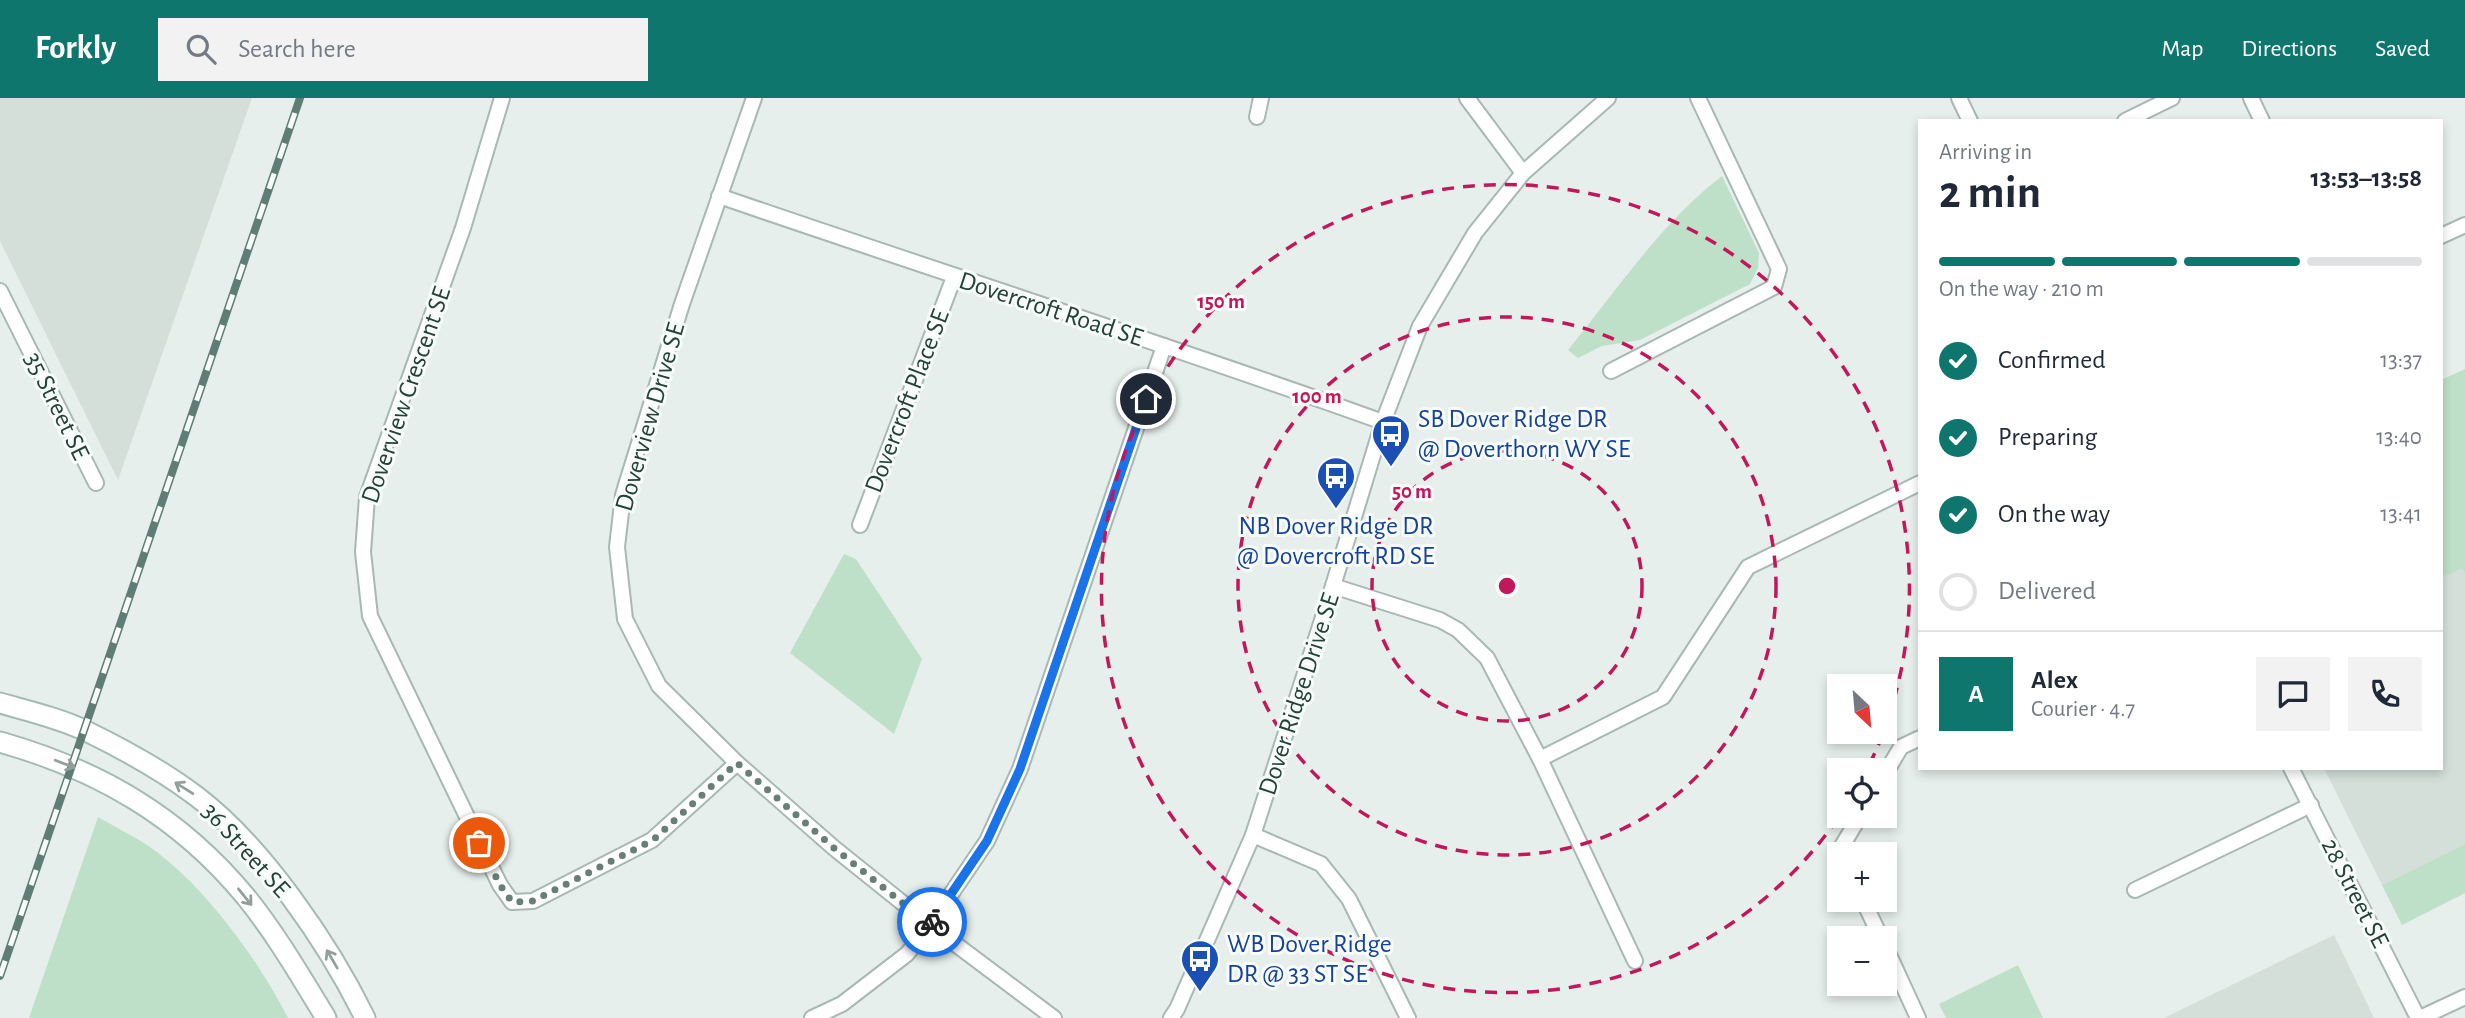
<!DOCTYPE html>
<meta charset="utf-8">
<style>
body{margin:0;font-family:"Alegreya Sans",sans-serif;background:#f2f2f3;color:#1f2937;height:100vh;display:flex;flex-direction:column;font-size:26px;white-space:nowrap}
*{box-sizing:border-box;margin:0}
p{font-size:23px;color:#747a83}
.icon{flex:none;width:38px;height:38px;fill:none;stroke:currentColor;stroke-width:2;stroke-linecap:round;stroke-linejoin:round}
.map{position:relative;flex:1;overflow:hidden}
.panel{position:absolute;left:1918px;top:21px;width:525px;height:651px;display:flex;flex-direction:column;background:#fff;border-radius:0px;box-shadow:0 4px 10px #0003}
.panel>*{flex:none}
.needle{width:46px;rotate:154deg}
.fabs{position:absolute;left:1827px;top:576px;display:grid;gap:14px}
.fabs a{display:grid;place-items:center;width:70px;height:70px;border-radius:0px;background:#fff;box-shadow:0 4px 10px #0003;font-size:35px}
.pin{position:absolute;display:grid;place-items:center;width:60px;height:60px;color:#fff;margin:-30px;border:4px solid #fff;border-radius:50%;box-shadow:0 2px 7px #0007}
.courier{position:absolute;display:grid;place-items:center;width:70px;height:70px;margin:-35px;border:5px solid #1a73e8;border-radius:50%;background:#fff;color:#222;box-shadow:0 2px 9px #0007}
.head em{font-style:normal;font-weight:700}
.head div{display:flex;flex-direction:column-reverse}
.head{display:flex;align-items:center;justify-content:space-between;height:119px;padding:0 21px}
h1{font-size:46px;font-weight:700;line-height:52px}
.bar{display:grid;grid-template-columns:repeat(4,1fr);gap:10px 7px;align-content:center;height:84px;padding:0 21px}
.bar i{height:9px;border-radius:5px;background:#e0e1e3}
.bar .current{background:#0f766e}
.bar p{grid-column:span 4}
.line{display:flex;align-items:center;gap:18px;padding:0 21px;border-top:2px solid #e0e1e3}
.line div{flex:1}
.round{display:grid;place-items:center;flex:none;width:74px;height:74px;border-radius:0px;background:#f2f2f3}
ol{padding:0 21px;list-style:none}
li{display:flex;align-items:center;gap:21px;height:77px}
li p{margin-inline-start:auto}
li .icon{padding:7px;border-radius:50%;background:#0f766e;color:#fff;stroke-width:4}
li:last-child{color:#747a83}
li i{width:38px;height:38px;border:4px solid #e0e1e3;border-radius:50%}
header{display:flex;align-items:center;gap:42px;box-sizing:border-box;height:98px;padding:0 35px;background:#0f766e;color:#fff}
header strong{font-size:33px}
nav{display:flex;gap:38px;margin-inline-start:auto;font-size:24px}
.search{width:490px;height:63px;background:#f2f2f3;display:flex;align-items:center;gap:18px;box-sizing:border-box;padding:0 24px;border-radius:0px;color:#747a83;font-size:26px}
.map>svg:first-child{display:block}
.built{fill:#d4dfda}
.park{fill:#bfe0c8}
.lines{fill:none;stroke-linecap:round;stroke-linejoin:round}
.minor-casing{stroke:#a8b8b2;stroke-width:18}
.secondary-casing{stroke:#a4bbb3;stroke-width:23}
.minor{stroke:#fff;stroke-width:14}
.secondary{stroke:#fff;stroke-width:19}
.rail-casing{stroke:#5f7d75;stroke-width:8}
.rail{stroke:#f7fbf9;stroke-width:5;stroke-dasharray:16;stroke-linecap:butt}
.oneway{stroke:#92a09c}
.done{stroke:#687f78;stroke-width:7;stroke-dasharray:0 12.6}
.route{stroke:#1a73e8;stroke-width:9}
.ring{fill:none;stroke:#c2185b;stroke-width:3.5;stroke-dasharray:12 9}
.labels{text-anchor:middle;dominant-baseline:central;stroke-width:6;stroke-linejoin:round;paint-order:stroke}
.street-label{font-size:26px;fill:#24423a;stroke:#f7fbf9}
.transit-label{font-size:26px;fill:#164399;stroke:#f7fbf9;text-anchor:start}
.centre{fill:#c2185b;stroke:#f7fbf9;stroke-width:3.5}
.ring-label{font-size:21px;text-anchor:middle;font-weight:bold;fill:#c2185b;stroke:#f7fbf9;stroke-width:6;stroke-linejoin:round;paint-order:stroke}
</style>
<header>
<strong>Forkly</strong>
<div class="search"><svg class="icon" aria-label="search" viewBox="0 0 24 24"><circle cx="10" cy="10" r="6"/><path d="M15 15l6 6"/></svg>Search here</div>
<nav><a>Map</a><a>Directions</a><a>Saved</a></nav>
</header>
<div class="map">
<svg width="2465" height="920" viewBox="0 0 2465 920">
<rect width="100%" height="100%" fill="#e6efeb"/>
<g class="built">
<polygon points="0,0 252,0 118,382 0,143"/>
<polygon points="2462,469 2465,476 2465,746 2382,787 2324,670 2441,670 2441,480"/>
<polygon points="2334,837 2374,920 2164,920"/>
</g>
<g class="park">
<path d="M1722 78 1759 155 1758 170 1750 186 1640 242 1602 248 1578 260 1568 252C1616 193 1661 125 1722 78Z"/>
<polygon points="2465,271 2465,476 2462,470 2441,480 2441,282"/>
<polygon points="844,456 856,461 922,561 894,636 790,555"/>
<path d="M98 719C115 729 134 738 150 749 204 787 258 861 288 920H29Z"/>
<polygon points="2465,746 2465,795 2402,827 2382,787"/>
<polygon points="2018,867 2043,920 1946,920 1939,906"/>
</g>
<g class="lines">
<defs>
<g id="minor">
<polyline points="502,0 463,130 367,399 363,454 370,518 500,787 512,804 533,803 652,742 737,665"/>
<polyline points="754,0 682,206 623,397 617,449 625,521 659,588 737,665 834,750 930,827 1054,920"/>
<polyline points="1467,0 1523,75"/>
<polyline points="1959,0 1970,23"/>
<polyline points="2251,0 2262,23"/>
<polyline points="1257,19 1261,0"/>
<polyline points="2125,23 2172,0"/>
<path d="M719 98C940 174 1163 245 1383 324"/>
<polyline points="2441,138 2465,127"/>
<polyline points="0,193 96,385"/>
<polyline points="1611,273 1774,189 1779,171 1698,0"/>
<polyline points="860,427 954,179"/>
<polyline points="1333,488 1440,522 1458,532 1487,560 1540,661 1663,599 1748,469 1920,385"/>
<polyline points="1540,661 1635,863"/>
<polyline points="2291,670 2418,920"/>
<polyline points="1885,676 1901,649 1920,640"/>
<polyline points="1253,737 1321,766 1349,801 1408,920"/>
<polyline points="1841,756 1839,753 1860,718"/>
<polyline points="2135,792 2311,707"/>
<polyline points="1863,802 1881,840"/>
<polyline points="1885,848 1918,920"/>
<polyline points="812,920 842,906 907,856 930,827 987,743 1020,671 1164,248"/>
<polyline points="1171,920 1177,911 1253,737 1333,488 1383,324 1420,228 1475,135 1523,75 1608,0"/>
<polyline points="2420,920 2465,899"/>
</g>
<g id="secondary">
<path d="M0 605C28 613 59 620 86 633 123 651 163 673 196 698 261 747 329 846 365 920"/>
<path d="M0 644C99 672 180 719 246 799 276 836 301 879 326 920"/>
</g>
</defs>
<use href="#minor" class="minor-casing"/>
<use href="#secondary" class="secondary-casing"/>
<use href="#minor" class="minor"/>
<use href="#secondary" class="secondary"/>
<defs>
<polyline id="rail" points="0,878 300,0"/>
</defs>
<use href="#rail" class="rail-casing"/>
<use href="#rail" class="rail"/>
</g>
<defs><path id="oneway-shaft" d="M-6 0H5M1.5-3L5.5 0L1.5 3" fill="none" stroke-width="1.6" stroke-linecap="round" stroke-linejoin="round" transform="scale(1.75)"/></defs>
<g class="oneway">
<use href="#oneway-shaft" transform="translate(65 666) rotate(21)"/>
<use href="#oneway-shaft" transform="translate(184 690) rotate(-148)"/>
<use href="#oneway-shaft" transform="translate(245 799) rotate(51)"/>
<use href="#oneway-shaft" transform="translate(332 861) rotate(-120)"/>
</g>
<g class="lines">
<polyline class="done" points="479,745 500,787 512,804 533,803 653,742 737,665 834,750 930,827 932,824"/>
<polyline class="route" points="932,824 987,743 1020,671 1146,301"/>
</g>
<g class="ring">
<circle cx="1507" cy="488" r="135"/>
<circle cx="1507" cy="488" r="269"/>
<path d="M1883 636A404 404 0 0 1 1867 671M1838 720A404 404 0 1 1 1885 629"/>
</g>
<defs>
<symbol id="bus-pin" viewBox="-11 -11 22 30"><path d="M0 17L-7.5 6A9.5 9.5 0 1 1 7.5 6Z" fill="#1a4fb4" stroke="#f7fbf9"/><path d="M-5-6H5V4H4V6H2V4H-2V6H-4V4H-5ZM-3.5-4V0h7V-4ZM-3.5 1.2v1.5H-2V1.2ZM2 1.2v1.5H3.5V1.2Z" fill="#fff"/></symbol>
</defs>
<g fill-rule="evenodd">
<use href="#bus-pin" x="1369" y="314" width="44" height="60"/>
<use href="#bus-pin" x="1314" y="356" width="44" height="60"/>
<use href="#bus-pin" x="1178" y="839" width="44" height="60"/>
</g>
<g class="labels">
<g class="street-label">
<text transform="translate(1051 211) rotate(18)">Dovercroft Road SE</text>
<text transform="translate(406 297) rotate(-71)">Doverview Crescent SE</text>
<text transform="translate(907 303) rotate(-69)">Dovercroft Place SE</text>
<text transform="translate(57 308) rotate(64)">35 Street SE</text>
<text transform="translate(650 319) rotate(-74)">Doverview Drive SE</text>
<text transform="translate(1299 596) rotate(-72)">Dover Ridge Drive SE</text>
<text transform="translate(246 752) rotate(48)">36 Street SE</text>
<text transform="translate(2355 795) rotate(63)">28 Street SE</text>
</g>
<g class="transit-label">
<text x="1418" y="321">SB Dover Ridge DR<tspan x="1418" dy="30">@ Doverthorn WY SE</tspan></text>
<text x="1336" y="428" text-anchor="middle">NB Dover Ridge DR<tspan x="1336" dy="30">@ Dovercroft RD SE</tspan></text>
<text x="1227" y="846">WB Dover Ridge<tspan x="1227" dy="30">DR @ 33 ST SE</tspan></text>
</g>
</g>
<circle cx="1507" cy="488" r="10" class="centre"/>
<g class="ring-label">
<text x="1221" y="210">150 m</text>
<text x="1317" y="305">100 m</text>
<text x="1412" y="400">50 m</text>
</g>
</svg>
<div class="fabs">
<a><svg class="needle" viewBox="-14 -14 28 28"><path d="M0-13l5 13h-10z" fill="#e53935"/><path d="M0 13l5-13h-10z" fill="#747a83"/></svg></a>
<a><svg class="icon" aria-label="locate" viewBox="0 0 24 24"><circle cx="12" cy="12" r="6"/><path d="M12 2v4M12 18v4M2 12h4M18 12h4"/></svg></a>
<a>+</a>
<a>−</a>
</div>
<div class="pin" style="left:479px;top:745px;background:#ea580c"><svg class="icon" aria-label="bag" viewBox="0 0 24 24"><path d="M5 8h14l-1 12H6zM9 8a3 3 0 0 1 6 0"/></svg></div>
<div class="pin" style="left:1146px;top:301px;background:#1f2937"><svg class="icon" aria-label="home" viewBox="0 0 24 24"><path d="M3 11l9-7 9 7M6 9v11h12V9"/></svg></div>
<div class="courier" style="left:932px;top:824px"><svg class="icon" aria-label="bike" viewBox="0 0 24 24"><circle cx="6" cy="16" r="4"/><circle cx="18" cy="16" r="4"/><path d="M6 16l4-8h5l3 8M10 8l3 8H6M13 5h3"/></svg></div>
<section class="panel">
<div class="head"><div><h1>2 min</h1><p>Arriving in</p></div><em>13:53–13:58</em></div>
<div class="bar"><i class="current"></i><i class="current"></i><i class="current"></i><i></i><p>On the way · 210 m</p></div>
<ol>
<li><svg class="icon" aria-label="check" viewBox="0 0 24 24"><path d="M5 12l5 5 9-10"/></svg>Confirmed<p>13:37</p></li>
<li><svg class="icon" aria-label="check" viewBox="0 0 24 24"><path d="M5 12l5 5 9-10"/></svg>Preparing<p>13:40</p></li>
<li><svg class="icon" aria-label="check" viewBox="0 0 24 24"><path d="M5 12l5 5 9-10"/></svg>On the way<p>13:41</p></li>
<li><i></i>Delivered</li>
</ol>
<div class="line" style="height:126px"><b class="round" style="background:#0f766e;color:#fff">A</b><div><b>Alex</b><p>Courier · 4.7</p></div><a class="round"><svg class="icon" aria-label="chat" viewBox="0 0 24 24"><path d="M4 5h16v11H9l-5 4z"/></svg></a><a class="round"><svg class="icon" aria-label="phone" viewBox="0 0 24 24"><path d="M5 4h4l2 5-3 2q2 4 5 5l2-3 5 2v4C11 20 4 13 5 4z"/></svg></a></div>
</section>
</div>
